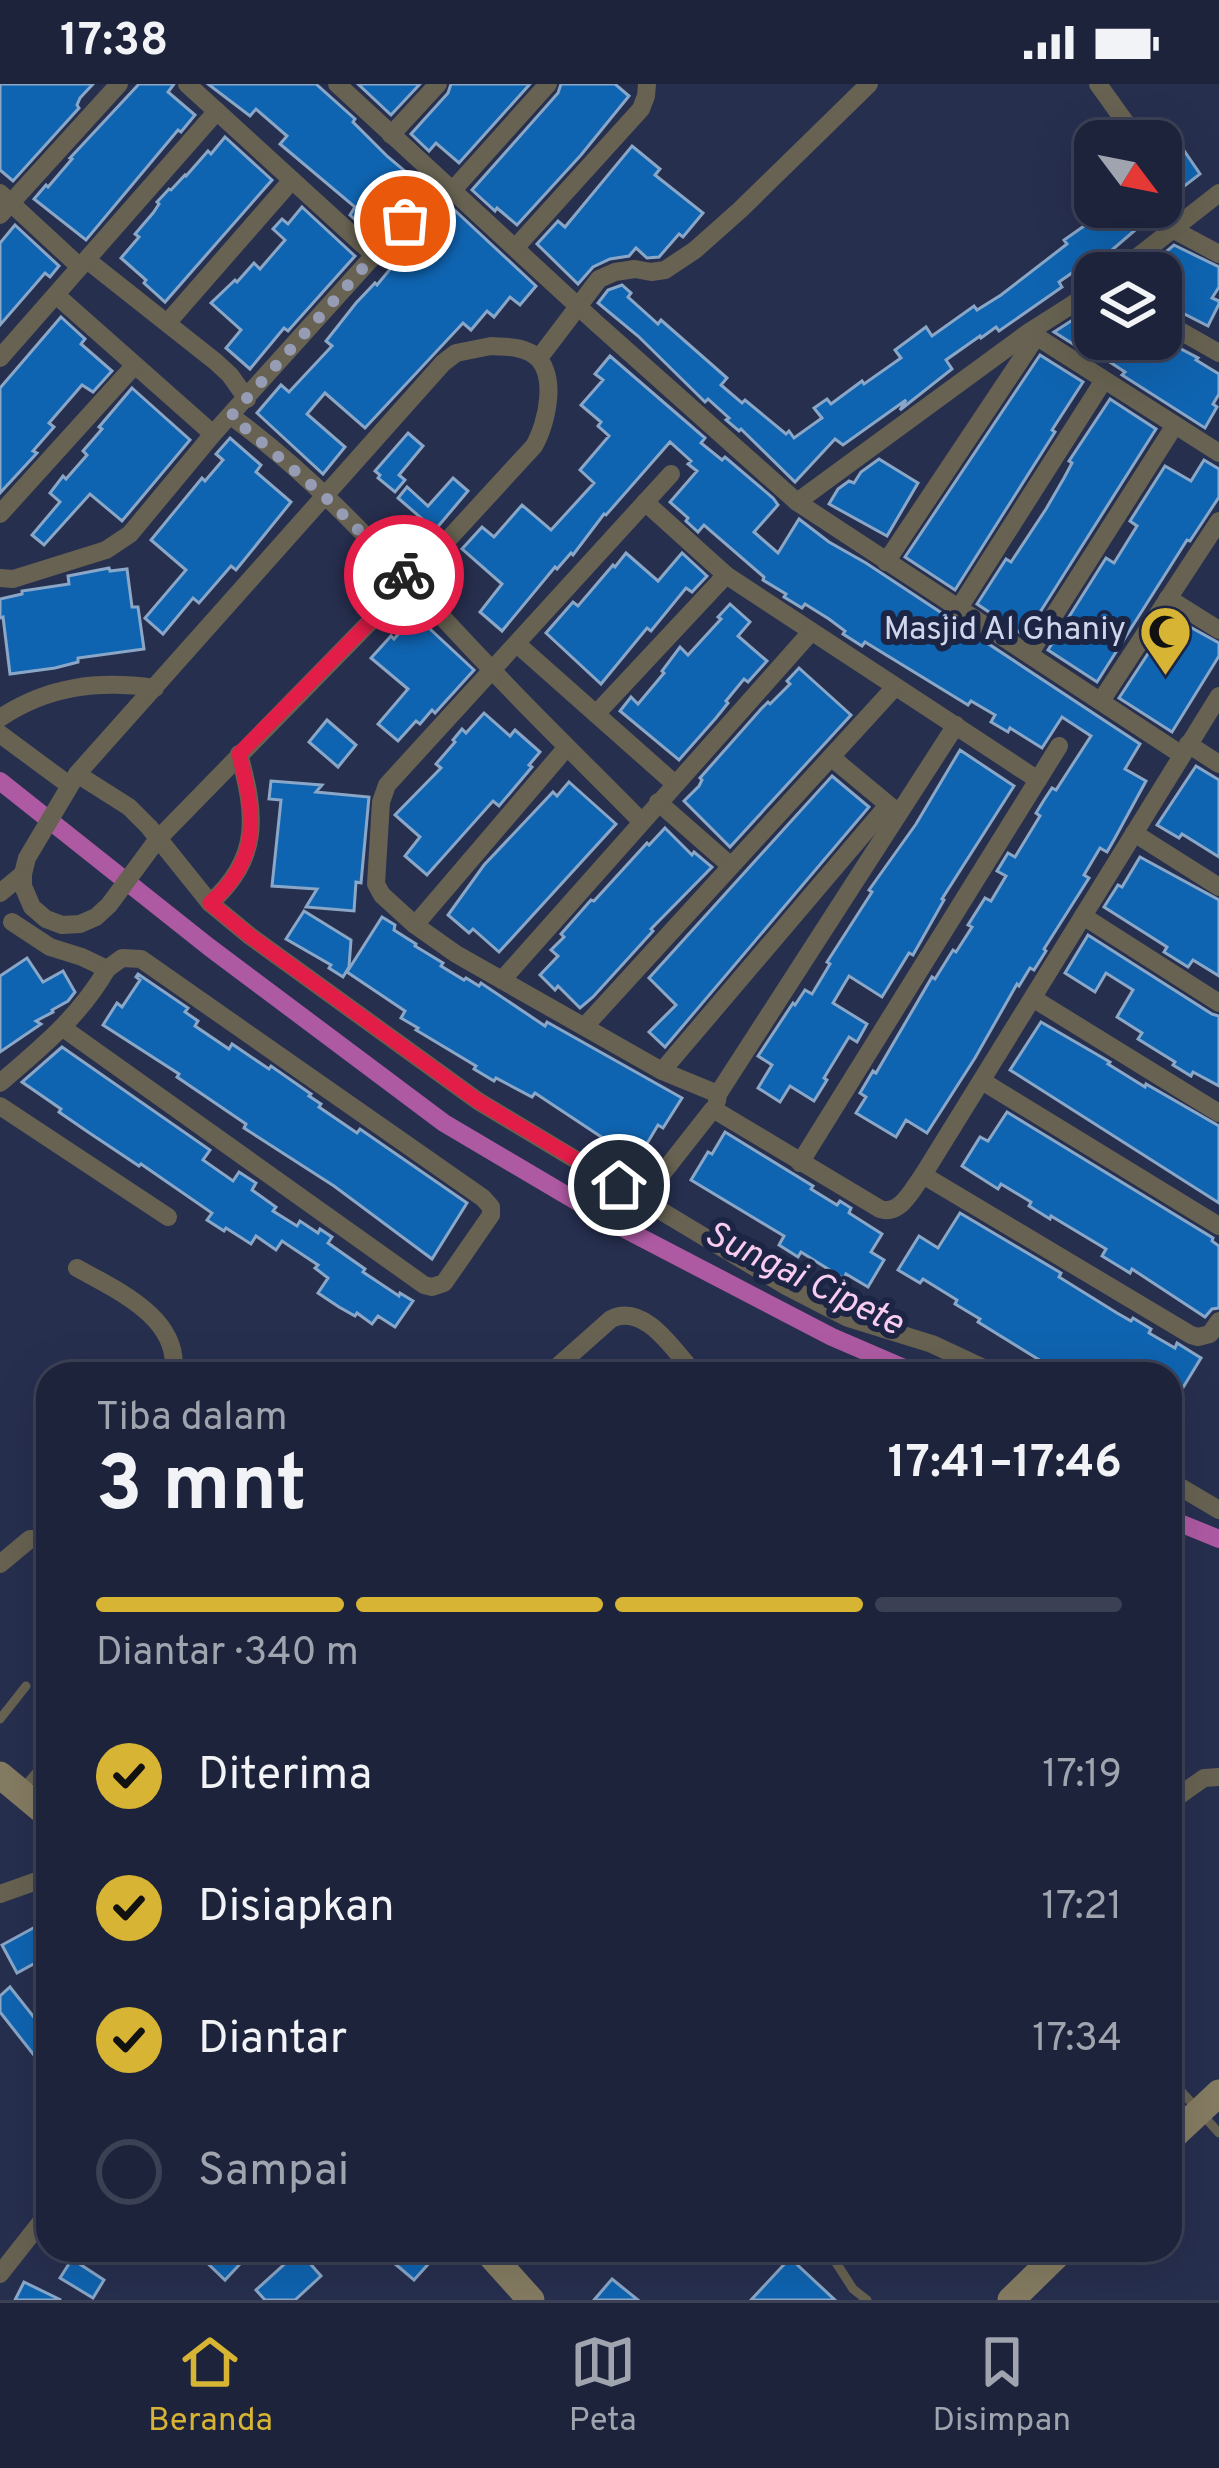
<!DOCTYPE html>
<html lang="id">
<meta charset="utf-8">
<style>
body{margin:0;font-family:Overpass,sans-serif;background:#252b42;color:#f1f3f6;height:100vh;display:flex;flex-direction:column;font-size:45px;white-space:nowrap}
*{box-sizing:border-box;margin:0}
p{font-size:39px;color:#a0a4af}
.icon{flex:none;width:66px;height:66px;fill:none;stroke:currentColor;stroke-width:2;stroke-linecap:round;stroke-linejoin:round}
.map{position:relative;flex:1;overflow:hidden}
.side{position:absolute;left:36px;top:1278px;width:1146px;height:900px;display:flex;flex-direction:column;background:#1d233b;border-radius:36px;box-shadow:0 12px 48px #0002,0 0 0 3px #3b4055}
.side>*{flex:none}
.needle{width:78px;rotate:122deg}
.buttons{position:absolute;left:1074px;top:36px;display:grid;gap:24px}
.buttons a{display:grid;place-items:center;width:108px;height:108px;border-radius:24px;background:#1d233b;box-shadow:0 12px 48px #0002,0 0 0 3px #3b4055;font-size:60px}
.pin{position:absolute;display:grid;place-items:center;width:102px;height:102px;color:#fff;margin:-51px;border:6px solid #fff;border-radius:50%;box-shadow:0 3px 12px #0007}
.courier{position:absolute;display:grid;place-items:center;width:120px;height:120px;margin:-60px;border:9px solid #e11d48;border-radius:50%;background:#fff;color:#222;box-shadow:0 3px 15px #0007}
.head em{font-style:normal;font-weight:700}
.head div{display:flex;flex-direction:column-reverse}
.head{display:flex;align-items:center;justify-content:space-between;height:204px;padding:0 60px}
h1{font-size:78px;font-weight:700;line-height:90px}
.bar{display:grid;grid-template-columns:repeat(4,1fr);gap:18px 12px;align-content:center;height:144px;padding:0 60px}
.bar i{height:15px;border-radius:9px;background:#3b4055}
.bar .active{background:#d8b434}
.bar p{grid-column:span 4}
ol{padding:0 60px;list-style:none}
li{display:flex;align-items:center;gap:36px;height:132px}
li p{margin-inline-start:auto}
li .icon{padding:12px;border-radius:50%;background:#d8b434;color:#111;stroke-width:4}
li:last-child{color:#a0a4af}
li i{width:66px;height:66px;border:6px solid #3b4055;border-radius:50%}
.status{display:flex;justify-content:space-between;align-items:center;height:84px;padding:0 60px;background:#1d233b;direction:ltr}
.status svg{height:33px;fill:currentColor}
.tabs{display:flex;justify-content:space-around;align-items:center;height:168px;border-top:3px solid #3b4055;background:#1d233b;font-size:33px;color:#a0a4af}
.tabs a{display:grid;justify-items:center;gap:6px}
.tabs .active{color:#d8b434}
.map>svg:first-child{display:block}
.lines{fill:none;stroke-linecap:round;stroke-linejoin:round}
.canal{stroke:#ae5aa3;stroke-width:18}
.building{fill:#0f64b1;stroke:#8aa7c8;stroke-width:3}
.lane{stroke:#676251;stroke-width:9}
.street{stroke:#676251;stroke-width:18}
.secondary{stroke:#857c62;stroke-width:27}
.done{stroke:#959cb4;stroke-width:12;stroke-dasharray:0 21.6}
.route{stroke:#e11d48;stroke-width:15}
.labels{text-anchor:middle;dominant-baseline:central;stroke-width:12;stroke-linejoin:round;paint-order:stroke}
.poi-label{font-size:33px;fill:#d0d6eb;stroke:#1d2544;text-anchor:end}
.water-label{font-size:36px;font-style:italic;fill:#f9ccf1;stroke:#1d2544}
</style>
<div class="status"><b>17:38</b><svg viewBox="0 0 49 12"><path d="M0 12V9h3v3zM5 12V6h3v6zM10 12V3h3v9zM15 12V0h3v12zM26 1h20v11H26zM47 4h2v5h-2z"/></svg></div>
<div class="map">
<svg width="1219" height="2216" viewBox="0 0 1219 2216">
<rect width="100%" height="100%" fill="#272f4f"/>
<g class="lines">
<g class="canal">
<polyline points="0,697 209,863 444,1039 615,1140 832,1253 918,1290"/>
<polyline points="1170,1435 1219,1455"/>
</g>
</g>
<g class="building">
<polygon points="0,0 93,0 80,14 77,21 79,24 13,97 0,86"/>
<polygon points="139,0 174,0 168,8 195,31 181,48 178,46 86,156 34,115 46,101 48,103 72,75 70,74"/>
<polygon points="208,0 316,0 355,35 353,38 388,73 445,121 447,119 536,202 520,221 510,213 494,233 487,227 471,246 463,239 365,344 325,309 307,330 345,363 323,390 257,329 281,301 289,308 332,262 326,257 356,219 375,199 377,201 401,172 404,166 400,163 416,145 418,134 413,126 402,124 380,145 374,140 368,147 350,131 355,123 280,60 287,52 256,25 250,32"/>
<polygon points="358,0 420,0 391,31"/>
<polygon points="451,0 530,0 459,79 436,59 429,67 411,50 448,9"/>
<polygon points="561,0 615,0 629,12 581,71 517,141 497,124 495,127 472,106 558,9"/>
<polygon points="225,53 272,96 165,218 144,199 146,196 121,174 139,153 135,150 153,129 159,120 157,118 169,105 171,106 185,91 186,92 208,67 211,70"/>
<polygon points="632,62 660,85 655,91 703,129 683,153 679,150 659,173 647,174 636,164 629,172 610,175 593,183 578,200 537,160 558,137 565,143"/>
<polygon points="1183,65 1200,90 1161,120 1161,80"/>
<polygon points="302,123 355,172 288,247 284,244 250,285 226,264 241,246 211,219 235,196 237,198 254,179 260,185 285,156 273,145 282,135 288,140"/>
<polygon points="1104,123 1162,123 1112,166 1085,185 1082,182 1059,198 1062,203 999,247 996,243 981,254 980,252 946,276 952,285 900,326 906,316 843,361 835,355 795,398 741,345 739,347 726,336 729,334 708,315 705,318 638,252 598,219 608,206 622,201 631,209 628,213 658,240 661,236 727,294 721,301 742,319 745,316 786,350 789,347 794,354 822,334 814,324 827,315 831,320 862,297 864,300 901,274 895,266 926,243 932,252 974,222 977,226 1001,211 1067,160 1064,156 1094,135 1092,132"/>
<polygon points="15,141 59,182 50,193 45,189 0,241 0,159"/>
<polygon points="1174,161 1219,183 1219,203 1212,214 1219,217 1219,220 1208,242 1161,218 1161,172"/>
<polygon points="1095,222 1095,255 1162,255 1198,274 1196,276 1219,290 1219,310 1213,320 1217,323 1205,344 1122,291 1125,288 1099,271 1097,275 1054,248 1071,237 1079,243"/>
<polygon points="61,233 85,255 81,260 112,287 93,308 82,301 49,339 54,343 33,367 37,369 0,409 0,304"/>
<polygon points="1040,271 1083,298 1052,346 1055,348 955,506 905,473"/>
<polygon points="610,272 705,354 701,359 722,376 725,373 773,414 778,421 754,448 778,469 799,435 829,458 866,479 1140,660 1125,685 1146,697 1115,754 1107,768 1100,764 1084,791 1089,794 1044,865 1046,867 1034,886 1030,884 1019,902 1017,900 975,974 927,1049 906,1036 896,1053 856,1029 866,1013 860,1009 873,987 876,989 932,893 935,895 953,866 956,868 972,843 968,841 985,814 991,817 1006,792 997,787 1008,769 1015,773 1040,732 1036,729 1044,716 1052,704 1056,706 1091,652 1062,633 1042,664 1010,644 1008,648 991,638 995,631 971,617 968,621 865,558 862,562 843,550 845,547 829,535 805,520 802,524 784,513 786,510 763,496 764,493 704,441 698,448 686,437 688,434 670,418 697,387 688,380 691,377 670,358 606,431 604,430 573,471 571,469 557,485 555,483 502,547 480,528 502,500 462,465 482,443 494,453 522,421 551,446 594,399 580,386 609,352 598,342 601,338 581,321 603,296 595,290"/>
<polygon points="132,304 190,356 122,437 90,410 44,461 32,451 60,418 50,409 63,392 66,395 87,371 83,367 102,345 99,343"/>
<polygon points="1110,315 1156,345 1025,552 977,520 1006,475 1011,478 1046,425 1064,394 1072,379 1069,377"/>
<polygon points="408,349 423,362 399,391 405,396 395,408 378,394 380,391 375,387"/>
<polygon points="230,354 261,381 256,388 291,418 236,486 231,482 199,519 193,514 163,550 145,534 186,486 151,456 202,394 205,397 223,376 216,370"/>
<polygon points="879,375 918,399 887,452 829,420 838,405 849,397 854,399 861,388"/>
<polygon points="1204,376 1219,385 1219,413 1190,457 1187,456 1097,598 1048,566 1106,474 1114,479 1137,442 1130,437 1165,382 1191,397"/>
<polygon points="453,394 468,407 435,446 398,414 407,403 428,422"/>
<polygon points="626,469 658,497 682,469 707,492 692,508 686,504 651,547 647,544 601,600 546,549 573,518 578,522 613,481 615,483"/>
<polygon points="109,484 110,487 127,485 132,523 138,523 144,565 78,574 78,578 55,584 10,590 3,533 0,534 0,515 22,510 22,507 69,500 68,492"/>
<polygon points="730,520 750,538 738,552 767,577 748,598 744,595 726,617 728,619 716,634 679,676 620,627 631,613 638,620 664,589 662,587 680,563 688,571 721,535 718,533"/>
<polygon points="415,531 474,586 435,629 432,626 420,640 416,637 398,657 378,640 408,605 371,574 391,552 394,555"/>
<polygon points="1172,533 1219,559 1219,572 1172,648 1119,614"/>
<polygon points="799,584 851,631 730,763 684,717 699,702 702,696 700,694 761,625 768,618 770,620 790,600 787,597"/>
<polygon points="484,629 510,652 515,646 540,668 529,681 532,683 499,722 493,717 427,791 405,772 420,753 395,731 441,684 436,680 455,658 453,656 462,645 466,649"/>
<polygon points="327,636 356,661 338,683 309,658"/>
<polygon points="960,666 1014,702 942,815 944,816 913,871 909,869 882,913 849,892 833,919 867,940 857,958 849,953 824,994 827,996 814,1017 790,1002 780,1018 758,1004 772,981 758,972 793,919 795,921 805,906 812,910 830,880 827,878 872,808 869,806 916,740"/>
<polygon points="1196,682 1219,696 1219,773 1182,750 1179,754 1157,741"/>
<polygon points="832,692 869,723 665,963 649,948 676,921 649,894"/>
<polygon points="271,697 322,701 316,708 369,713 361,799 356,798 354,827 306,823 317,805 272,802 281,716 269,715"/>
<polygon points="569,698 616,740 499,868 473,845 469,849 448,831 484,781 553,708 557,712"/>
<polygon points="665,744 692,771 694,768 712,783 651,845 653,847 593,913 580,924 558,902 555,906 540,891 558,872 551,866 564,853 561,850 591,816 594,817 647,759 649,761"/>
<polygon points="1140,773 1219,816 1219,892 1193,876 1188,883 1164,868 1167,863 1104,823 1118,801 1122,803"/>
<polygon points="304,827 351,856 349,883 343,893 329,884 331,881 286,855"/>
<polygon points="382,833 395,841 394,846 416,860 415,862 443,879 441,882 464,896 466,894 479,902 481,899 545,942 547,938 682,1014 663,1044 658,1041 639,1073 610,1056 609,1058 535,1009 532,1013 496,994 494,997 474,985 476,982 416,946 418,944 401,934 405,927 347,888"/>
<polygon points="1088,851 1212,930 1219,932 1219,1002 1193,988 1191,992 1173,981 1175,978 1138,955 1142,949 1117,933 1133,906 1106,889 1095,908 1065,889"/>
<polygon points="27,874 43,898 63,887 75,908 68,917 52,926 53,928 36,937 41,940 0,968 0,892"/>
<polygon points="138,890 188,924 185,928 198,937 195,942 229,965 232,960 269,985 271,982 311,1010 309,1012 321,1020 319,1023 357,1049 360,1045 467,1119 432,1175 334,1102 244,1044 246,1040 177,993 179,990 103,941 117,919 122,923 140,896 136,893"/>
<polygon points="1041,938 1110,978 1108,980 1145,1003 1146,1000 1219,1042 1219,1119 1010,986"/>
<polygon points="62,963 210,1066 203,1076 233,1097 239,1088 256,1099 252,1106 276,1123 273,1127 297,1142 300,1137 318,1149 320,1145 332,1153 328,1159 365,1185 363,1188 399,1212 400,1209 413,1217 395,1243 378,1232 372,1240 357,1229 355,1232 339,1223 318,1209 328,1194 315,1184 318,1181 282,1157 276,1166 256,1152 251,1160 226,1144 224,1147 207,1136 212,1129 141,1080 139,1082 88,1048 59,1028 61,1025 22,998"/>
<polygon points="1007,1028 1213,1154 1212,1157 1219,1162 1219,1224 1212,1225 1205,1233 1132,1185 1130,1189 1102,1172 1106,1165 1051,1132 1050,1135 1029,1122 1031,1118 1001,1100 998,1105 962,1082 980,1053 988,1057"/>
<polygon points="725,1048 813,1102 811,1105 837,1121 840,1117 851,1124 849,1129 882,1150 871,1168 884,1176 868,1203 846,1190 844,1195 801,1168 798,1173 779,1161 784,1152 691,1096 708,1068 712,1070"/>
<polygon points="960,1129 1061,1189 1059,1193 1117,1229 1131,1237 1133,1234 1151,1245 1149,1249 1175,1264 1177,1259 1201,1274 1170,1325 1170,1290 1062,1290 978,1238 980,1235 955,1220 957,1216 923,1195 920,1199 898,1186 919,1152 938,1164"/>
<polygon points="48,1836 48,1872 17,1889 2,1861"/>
<polygon points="10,1903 48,1951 48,1989 0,1928 0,1912"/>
<polygon points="199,2166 253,2166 225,2196 200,2172"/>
<polygon points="406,2166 441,2166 414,2196 394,2179"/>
<polygon points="299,2167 321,2192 295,2216 265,2216 256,2206"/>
<polygon points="790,2174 835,2216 751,2216"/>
<polygon points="72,2175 104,2196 93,2214 60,2194"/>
<polygon points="612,2195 638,2216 594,2216"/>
<polygon points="24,2198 61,2216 15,2216"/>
</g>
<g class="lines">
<g class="lane">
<polyline points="0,1635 26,1602"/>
<polyline points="24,1703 48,1675"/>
<polyline points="1170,1995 1219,2049"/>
<polyline points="1025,2166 1041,2181"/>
<polyline points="835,2177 853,2205 867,2216"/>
</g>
<g class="street">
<polyline points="187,0 373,170"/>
<polyline points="337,0 595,238 797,418 1182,671"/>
<polyline points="1098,0 1138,56"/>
<polyline points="391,51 438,0"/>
<polyline points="452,107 548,0"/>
<polyline points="0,109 80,183"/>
<polyline points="0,131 119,0"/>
<polyline points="1174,146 1219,170"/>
<polyline points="515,164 641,25 646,12 647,0"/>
<polyline points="87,176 216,278 230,291 247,315"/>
<polyline points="1117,189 1219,109"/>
<polyline points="56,211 213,350"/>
<polyline points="1161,236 1219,269"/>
<polyline points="168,238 292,96"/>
<polyline points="1031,249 1219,369"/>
<path d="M491 262C504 263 519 262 531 269 560 285 547 340 534 362L410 497 157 756 109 821 96 833 80 840 62 841 46 835 32 823 23 802V790L27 774 77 690 443 279 456 269Z"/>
<polyline points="0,274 217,27"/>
<polyline points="539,274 599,195 615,188 635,185 651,188 665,186 695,166 740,126 869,0"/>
<path d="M231 332C330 404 409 500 493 587 541 638 592 687 641 737"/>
<polyline points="671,390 387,701 381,718 376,800 382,811 415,841 456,870 662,987 718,1010"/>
<polyline points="645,418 726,491 1038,696"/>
<polyline points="797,418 1029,248 1095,206"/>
<polyline points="0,430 134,282"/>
<polyline points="886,478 1036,253"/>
<polyline points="0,494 13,495 106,466 130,450 213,350 405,137"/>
<polyline points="1168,514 1219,546"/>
<polyline points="959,524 1104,296"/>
<polyline points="517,560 675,700"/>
<polyline points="1030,569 1175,341"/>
<polyline points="1101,617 1219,437"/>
<polyline points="596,630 726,491"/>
<path d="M0 634C48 602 98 596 155 604"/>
<polyline points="0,650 69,701"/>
<polyline points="1188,660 1219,680"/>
<polyline points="831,673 896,727"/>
<polyline points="77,690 129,723 149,743 210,819 250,852 478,1017 786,1202 848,1234 932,1260 996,1290"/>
<polyline points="658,718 731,782"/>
<polyline points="1134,749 1219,803"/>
<polyline points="0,809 23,790"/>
<path d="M210 819C261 774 256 731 239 670"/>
<polyline points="1083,832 1219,919"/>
<polyline points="12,838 50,863 82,873 107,885 122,874 141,875 483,1114 491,1123 491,1131 444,1199 432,1203 424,1201 63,944"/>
<polyline points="415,841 567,663"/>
<polyline points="502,896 811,548"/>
<polyline points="1034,915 1219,1029"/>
<polyline points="585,942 895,603"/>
<polyline points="662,987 888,721"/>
<polyline points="982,997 1219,1142"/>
<path d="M0 999C41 964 80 932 107 885"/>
<polyline points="717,1017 718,1010 956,641"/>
<polyline points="0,1022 168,1133"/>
<polyline points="800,1079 1059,662"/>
<polyline points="923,1091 1191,1251 1198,1253 1210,1250 1219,1237"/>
<path d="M643 1114 713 1025 880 1125C900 1132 912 1106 923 1091L1219 612"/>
<path d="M77 1184C116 1206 182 1234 173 1290"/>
<path d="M549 1290 611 1235C645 1218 675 1268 695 1290"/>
<polyline points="1170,1397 1219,1426"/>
<polyline points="0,1480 30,1455 38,1456 48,1466"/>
<polyline points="1170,1718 1204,1694 1219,1693"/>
<polyline points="0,1810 48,1793"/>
<polyline points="181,2166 187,2172"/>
<polyline points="0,2190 48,2129"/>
</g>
<g class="secondary">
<polyline points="0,1691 48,1731"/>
<polyline points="1170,2055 1219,2009"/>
<polyline points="486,2166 531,2216"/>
<polyline points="1011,2216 1062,2166"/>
</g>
</g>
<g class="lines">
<polyline class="done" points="404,491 324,412 231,332 405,137"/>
<path class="route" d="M404 491 410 497 239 670C255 731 262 774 210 819L250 852 478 1017 619 1101"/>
</g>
<defs>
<symbol id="mosque-pin" viewBox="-11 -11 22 30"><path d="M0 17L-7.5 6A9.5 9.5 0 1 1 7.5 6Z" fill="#d8b434" stroke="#1d2544"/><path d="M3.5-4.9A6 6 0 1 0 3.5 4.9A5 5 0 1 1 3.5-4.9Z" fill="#111"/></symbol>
</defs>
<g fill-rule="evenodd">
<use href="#mosque-pin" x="1136" y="518" width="59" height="81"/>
</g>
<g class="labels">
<g class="poi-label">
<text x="1126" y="547">Masjid Al Ghaniy</text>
</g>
<g class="water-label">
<text transform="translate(803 1196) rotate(26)">Sungai Cipete</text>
</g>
</g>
</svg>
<div class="buttons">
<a><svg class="needle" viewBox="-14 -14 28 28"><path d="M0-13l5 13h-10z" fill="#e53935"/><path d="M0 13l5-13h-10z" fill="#a0a4af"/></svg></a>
<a><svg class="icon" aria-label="layers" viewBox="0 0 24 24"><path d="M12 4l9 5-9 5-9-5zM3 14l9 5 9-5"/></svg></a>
</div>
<div class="pin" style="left:405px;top:137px;background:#ea580c"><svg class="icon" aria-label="bag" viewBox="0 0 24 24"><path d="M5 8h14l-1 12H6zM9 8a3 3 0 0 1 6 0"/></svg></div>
<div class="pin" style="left:619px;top:1101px;background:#1f2937"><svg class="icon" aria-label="home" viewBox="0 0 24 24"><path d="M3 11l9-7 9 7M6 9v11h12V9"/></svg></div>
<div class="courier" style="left:404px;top:491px"><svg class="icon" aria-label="bike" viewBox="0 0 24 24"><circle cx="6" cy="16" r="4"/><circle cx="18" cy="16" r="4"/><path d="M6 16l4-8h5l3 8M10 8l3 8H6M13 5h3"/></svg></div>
<section class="side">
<div class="head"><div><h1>3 mnt</h1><p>Tiba dalam</p></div><em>17:41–17:46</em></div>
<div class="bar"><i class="active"></i><i class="active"></i><i class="active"></i><i></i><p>Diantar · 340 m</p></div>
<ol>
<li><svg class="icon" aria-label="check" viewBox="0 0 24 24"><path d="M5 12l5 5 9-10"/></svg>Diterima<p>17:19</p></li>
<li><svg class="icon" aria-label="check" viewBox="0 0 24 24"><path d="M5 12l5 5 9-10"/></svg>Disiapkan<p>17:21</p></li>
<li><svg class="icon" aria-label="check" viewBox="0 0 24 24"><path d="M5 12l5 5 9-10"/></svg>Diantar<p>17:34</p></li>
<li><i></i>Sampai</li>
</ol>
</section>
</div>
<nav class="tabs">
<a class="active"><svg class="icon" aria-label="home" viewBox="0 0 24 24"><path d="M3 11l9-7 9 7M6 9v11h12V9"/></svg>Beranda</a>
<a><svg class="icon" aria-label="map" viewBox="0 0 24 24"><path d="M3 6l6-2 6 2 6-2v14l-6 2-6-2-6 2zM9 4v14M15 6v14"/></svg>Peta</a>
<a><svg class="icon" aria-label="saved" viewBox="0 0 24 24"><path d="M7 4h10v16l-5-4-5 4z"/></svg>Disimpan</a>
</nav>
